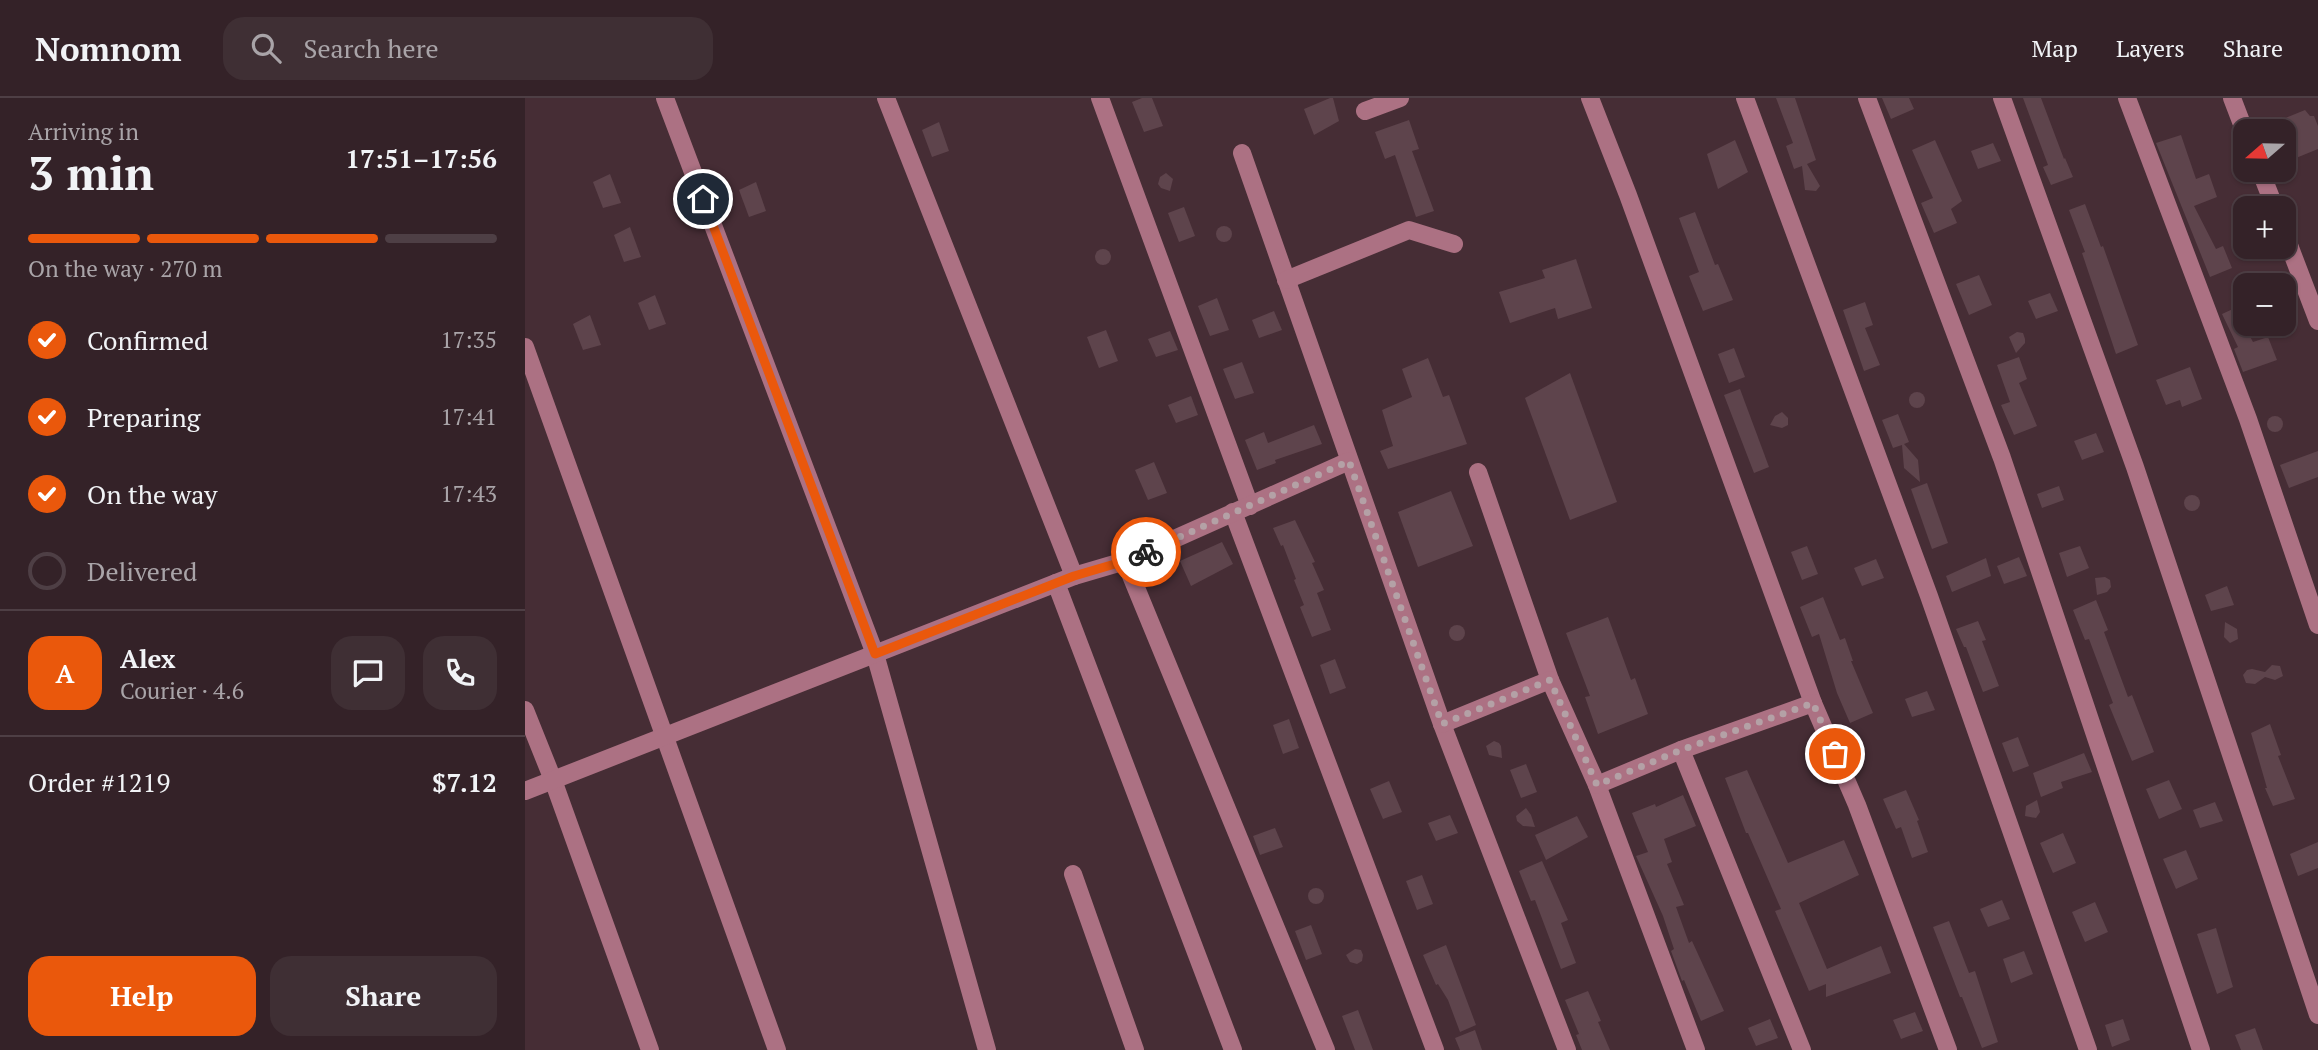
<!DOCTYPE html>
<meta charset="utf-8">
<style>
body{margin:0;font-family:"PT Serif",serif;background:#3f2f34;color:#f1f3f6;height:100vh;display:flex;flex-direction:column;font-size:26px;white-space:nowrap}
*{box-sizing:border-box;margin:0}
p{font-size:23px;color:#a9a4a8}
.icon{flex:none;width:38px;height:38px;fill:none;stroke:currentColor;stroke-width:2;stroke-linecap:round;stroke-linejoin:round}
.map{position:relative;flex:1;overflow:hidden}
.drawer{display:flex;flex-direction:column;background:#342228;width:525px}
.drawer>*{flex:none}
.needle{width:46px;rotate:250deg}
.tools{position:absolute;left:1708px;top:21px;display:grid;gap:14px}
.tools a{display:grid;place-items:center;width:63px;height:63px;border-radius:14px;background:#342228;box-shadow:0 2px 5px #0004,0 0 0 2px #4e3f45;font-size:35px}
.pin{position:absolute;display:grid;place-items:center;width:60px;height:60px;color:#fff;margin:-30px;border:4px solid #fff;border-radius:50%;box-shadow:0 2px 7px #0007}
.courier{position:absolute;display:grid;place-items:center;width:70px;height:70px;margin:-35px;border:5px solid #ea580c;border-radius:50%;background:#fff;color:#222;box-shadow:0 2px 9px #0007}
.headline em{font-style:normal;font-weight:800}
.headline div{display:flex;flex-direction:column-reverse}
.headline{display:flex;align-items:center;justify-content:space-between;height:119px;padding:0 28px}
h1{font-size:46px;font-weight:800;line-height:52px}
.bar{display:grid;grid-template-columns:repeat(4,1fr);gap:10px 7px;align-content:center;height:84px;padding:0 28px}
.bar i{height:9px;border-radius:5px;background:#4e3f45}
.bar .on{background:#ea580c}
.bar p{grid-column:span 4}
.line{display:flex;align-items:center;gap:18px;padding:0 28px;border-top:2px solid #4e3f45}
.line div{flex:1}
.round{display:grid;place-items:center;flex:none;width:74px;height:74px;border-radius:21px;background:#3f2f34}
ol{padding:0 28px;list-style:none}
li{display:flex;align-items:center;gap:21px;height:77px}
li p{margin-inline-start:auto}
li .icon{padding:7px;border-radius:50%;background:#ea580c;color:#fff;stroke-width:4}
li:last-child{color:#a9a4a8}
li i{width:38px;height:38px;border:4px solid #4e3f45;border-radius:50%}
.action{display:flex;gap:14px;margin-top:auto;padding:14px 28px}
.action a{flex:1;height:80px;border-radius:21px;background:#ea580c;color:#fff;font-size:28px;font-weight:800;line-height:80px;text-align:center}
.action a+a{background:#3f2f34;color:#f1f3f6}
header{display:flex;align-items:center;gap:42px;box-sizing:border-box;height:98px;padding:0 35px;background:#342228;border-bottom:2px solid #4e3f45}
header strong{font-size:33px}
nav{display:flex;gap:38px;margin-inline-start:auto;font-size:24px}
.search{width:490px;height:63px;background:#3f2f34;display:flex;align-items:center;gap:18px;box-sizing:border-box;padding:0 24px;border-radius:21px;color:#a9a4a8;font-size:26px}
main{display:flex;flex:1;min-height:0}
.map>svg:first-child{display:block}
.building{fill:#5e444c}
.lines{fill:none;stroke-linecap:round;stroke-linejoin:round}
.minor{stroke:#ac7183;stroke-width:18}
.done{stroke:#b4a1a6;stroke-width:7;stroke-dasharray:0 12.6}
.route{stroke:#ea580c;stroke-width:9}
</style>
<header>
<strong>Nomnom</strong>
<div class="search"><svg class="icon" aria-label="search" viewBox="0 0 24 24"><circle cx="10" cy="10" r="6"/><path d="M15 15l6 6"/></svg>Search here</div>
<nav><a>Map</a><a>Layers</a><a>Share</a></nav>
</header>
<main>
<section class="drawer">
<div class="headline"><div><h1>3 min</h1><p>Arriving in</p></div><em>17:51–17:56</em></div>
<div class="bar"><i class="on"></i><i class="on"></i><i class="on"></i><i></i><p>On the way · 270 m</p></div>
<ol>
<li><svg class="icon" aria-label="check" viewBox="0 0 24 24"><path d="M5 12l5 5 9-10"/></svg>Confirmed<p>17:35</p></li>
<li><svg class="icon" aria-label="check" viewBox="0 0 24 24"><path d="M5 12l5 5 9-10"/></svg>Preparing<p>17:41</p></li>
<li><svg class="icon" aria-label="check" viewBox="0 0 24 24"><path d="M5 12l5 5 9-10"/></svg>On the way<p>17:43</p></li>
<li><i></i>Delivered</li>
</ol>
<div class="line" style="height:126px"><b class="round" style="background:#ea580c;color:#fff">A</b><div><b>Alex</b><p>Courier · 4.6</p></div><a class="round"><svg class="icon" aria-label="chat" viewBox="0 0 24 24"><path d="M4 5h16v11H9l-5 4z"/></svg></a><a class="round"><svg class="icon" aria-label="phone" viewBox="0 0 24 24"><path d="M5 4h4l2 5-3 2q2 4 5 5l2-3 5 2v4C11 20 4 13 5 4z"/></svg></a></div>
<div class="line" style="height:91px"><div>Order #1219</div><b>$7.12</b></div>
<div class="action"><a>Help</a><a>Share</a></div>
</section>
<div class="map">
<svg width="1793" height="952" viewBox="0 0 1793 952">
<rect width="100%" height="100%" fill="#462d35"/>
<g class="building">
<polygon points="617,0 627,0 638,28 619,34 607,4"/>
<polygon points="805,0 808,0 814,23 789,37 779,11"/>
<polygon points="1251,0 1270,0 1291,62 1282,66 1295,88 1291,93 1280,92 1277,68 1269,71 1261,48 1268,45"/>
<polygon points="1357,0 1384,0 1389,11 1366,21"/>
<polygon points="1498,0 1516,0 1539,61 1540,60 1548,79 1526,87 1518,69 1523,67"/>
<polygon points="1780,12 1785,18 1789,18 1793,28 1793,51 1771,60 1753,23"/>
<polygon points="884,22 894,51 887,53 909,113 891,119 870,57 860,61 850,34"/>
<polygon points="414,24 424,53 407,59 397,32"/>
<polygon points="1656,37 1671,81 1684,76 1692,99 1669,108 1691,151 1698,148 1707,170 1685,179 1631,45"/>
<polygon points="1210,42 1223,74 1193,91 1182,56"/>
<polygon points="1410,42 1437,103 1426,111 1432,125 1409,135 1396,105 1408,100 1387,52"/>
<polygon points="1468,45 1476,63 1453,71 1446,53"/>
<polygon points="641,75 648,81 645,93 636,90 633,86 635,79"/>
<polygon points="85,76 96,105 78,110 68,84"/>
<polygon points="231,84 241,113 224,119 214,92"/>
<polygon points="1560,106 1576,149 1578,148 1613,247 1591,256 1557,155 1560,154 1544,112"/>
<polygon points="659,109 670,138 654,144 643,115"/>
<polygon points="1170,114 1190,167 1193,166 1208,202 1178,213 1164,178 1174,174 1154,120"/>
<circle cx="699" cy="136" r="8"/>
<polygon points="105,129 116,159 99,164 89,137"/>
<circle cx="578" cy="159" r="8"/>
<polygon points="1051,161 1067,210 1033,221 1030,210 985,225 974,194 1020,180 1017,172"/>
<polygon points="1454,177 1467,207 1444,217 1431,186"/>
<polygon points="1525,195 1533,213 1511,221 1503,203"/>
<polygon points="130,197 141,226 124,232 113,205"/>
<polygon points="692,200 704,232 685,238 673,208"/>
<polygon points="1340,204 1348,227 1340,230 1355,267 1339,273 1318,212"/>
<polygon points="1710,210 1728,244 1743,239 1752,262 1718,274 1709,251 1713,249 1697,216"/>
<polygon points="749,213 757,232 734,240 727,222"/>
<polygon points="65,217 76,247 58,252 48,226"/>
<polygon points="581,232 593,263 574,270 562,239"/>
<polygon points="645,233 653,252 631,259 623,241"/>
<polygon points="1492,234 1498,235 1500,241 1500,245 1491,255 1484,239"/>
<polygon points="1209,250 1220,279 1204,285 1193,256"/>
<polygon points="1494,259 1502,281 1494,285 1512,328 1489,337 1476,307 1485,304 1472,267"/>
<polygon points="903,260 918,299 924,297 942,346 863,371 855,353 868,348 857,312 887,299 877,271"/>
<polygon points="717,264 729,295 710,301 698,271"/>
<polygon points="1665,269 1677,301 1657,309 1655,302 1641,307 1631,282"/>
<polygon points="1045,275 1092,404 1045,422 1000,300"/>
<polygon points="1215,291 1244,369 1229,375 1199,297"/>
<circle cx="1392" cy="302" r="8"/>
<polygon points="666,298 673,317 651,325 643,307"/>
<polygon points="1257,314 1263,320 1263,327 1257,330 1245,327 1250,318"/>
<polygon points="1373,316 1384,344 1379,346 1393,362 1395,384 1379,370 1377,347 1368,350 1357,322"/>
<circle cx="1750" cy="326" r="8"/>
<polygon points="789,327 797,346 750,362 751,365 732,372 720,342 739,334 743,345"/>
<polygon points="1571,335 1579,354 1557,362 1549,343"/>
<polygon points="1793,353 1793,379 1764,390 1755,367"/>
<polygon points="629,364 642,395 623,402 610,372"/>
<polygon points="1402,385 1423,445 1407,451 1386,391"/>
<polygon points="1534,388 1539,402 1517,410 1512,396"/>
<polygon points="926,393 948,448 893,469 873,414"/>
<circle cx="1667" cy="405" r="8"/>
<polygon points="770,422 790,464 787,465 799,492 792,495 806,532 787,539 775,509 779,507 769,482 771,481 758,447 756,448 748,430"/>
<polygon points="697,444 708,466 666,488 655,463"/>
<polygon points="1282,448 1293,476 1277,482 1266,454"/>
<polygon points="1555,448 1564,470 1542,479 1534,455"/>
<polygon points="1494,459 1502,478 1479,486 1472,468"/>
<polygon points="1461,460 1466,478 1427,494 1421,478"/>
<polygon points="1351,461 1359,480 1337,488 1329,470"/>
<polygon points="1580,479 1585,482 1586,489 1582,494 1572,497 1570,480"/>
<polygon points="1702,488 1709,507 1686,513 1680,497"/>
<polygon points="1298,499 1315,542 1320,540 1328,563 1326,563 1348,615 1325,625 1312,595 1294,536 1287,539 1275,509"/>
<polygon points="1571,502 1583,532 1579,534 1603,599 1607,597 1629,654 1607,663 1584,607 1588,605 1564,541 1560,542 1548,512"/>
<polygon points="1083,519 1106,582 1110,580 1123,616 1073,636 1060,599 1065,598 1041,535"/>
<polygon points="1453,523 1461,542 1457,543 1474,588 1458,594 1441,549 1439,549 1431,531"/>
<polygon points="1700,524 1712,531 1713,541 1705,545 1699,539"/>
<circle cx="932" cy="535" r="8"/>
<polygon points="810,561 821,590 805,596 795,567"/>
<polygon points="1747,567 1755,568 1758,578 1750,582 1740,579 1730,586 1721,585 1718,577 1722,572 1727,571 1740,574"/>
<polygon points="1402,593 1410,612 1387,619 1380,601"/>
<polygon points="764,621 774,650 758,656 748,627"/>
<polygon points="1745,626 1756,657 1753,658 1770,701 1748,708 1740,690 1742,690 1726,635"/>
<polygon points="1493,639 1504,668 1488,674 1477,645"/>
<polygon points="969,643 974,645 976,648 977,660 964,657 961,648"/>
<polygon points="1559,655 1567,674 1536,684 1538,690 1516,699 1508,675"/>
<polygon points="1001,666 1012,694 996,700 985,672"/>
<polygon points="1222,672 1263,765 1319,742 1334,777 1274,805 1302,871 1356,848 1366,875 1301,899 1301,886 1284,893 1250,813 1256,811 1223,735 1221,735 1200,680"/>
<polygon points="1644,682 1657,711 1634,721 1621,691"/>
<polygon points="864,683 877,714 858,721 845,691"/>
<polygon points="1381,692 1394,722 1392,723 1403,754 1387,760 1376,729 1371,731 1358,701"/>
<polygon points="1158,697 1171,728 1139,741 1147,764 1142,766 1159,807 1151,809 1164,845 1167,843 1199,913 1176,923 1159,882 1157,883 1146,853 1149,851 1138,818 1111,758 1123,754 1107,715 1130,706 1131,709"/>
<polygon points="1512,702 1515,714 1511,720 1500,718 1501,708"/>
<polygon points="1690,704 1698,723 1675,730 1668,712"/>
<polygon points="1001,710 1006,717 1010,729 998,728 992,723 991,718"/>
<polygon points="925,717 933,735 911,743 903,725"/>
<polygon points="1052,718 1063,739 1021,762 1010,737"/>
<polygon points="750,730 758,749 735,757 728,738"/>
<polygon points="1538,735 1551,765 1528,775 1515,745"/>
<polygon points="1793,744 1793,770 1773,778 1765,756"/>
<polygon points="1661,752 1673,781 1651,791 1638,761"/>
<polygon points="1017,763 1043,822 1036,825 1051,865 1036,871 1010,802 1006,803 994,773"/>
<polygon points="897,777 908,806 892,812 881,783"/>
<circle cx="791" cy="798" r="8"/>
<polygon points="1477,802 1485,821 1463,829 1455,811"/>
<polygon points="1570,804 1583,834 1560,844 1547,814"/>
<polygon points="1424,823 1444,875 1450,873 1473,944 1457,950 1437,899 1435,899 1408,829"/>
<polygon points="786,827 797,856 781,862 770,833"/>
<polygon points="1691,830 1708,889 1692,896 1672,836"/>
<polygon points="921,847 951,927 935,934 923,902 913,886 911,887 898,857"/>
<polygon points="830,851 836,852 838,857 837,863 832,866 825,864 821,857"/>
<polygon points="1499,853 1508,876 1486,885 1478,861"/>
<polygon points="1063,893 1076,923 1073,924 1085,952 1057,952 1051,937 1054,936 1040,902"/>
<polygon points="833,912 848,952 830,952 817,918"/>
<polygon points="1390,914 1398,933 1376,941 1368,922"/>
<polygon points="1245,921 1253,940 1231,948 1223,930"/>
<polygon points="1598,921 1605,942 1587,949 1580,927"/>
<polygon points="1730,930 1738,952 1716,952 1710,937"/>
<polygon points="950,932 957,952 935,952 930,940"/>
</g>
<g class="lines">
<g class="minor">
<polyline points="140,0 350,556 462,952"/>
<polyline points="361,0 549,478"/>
<polyline points="575,0 725,408"/>
<polyline points="1065,0 1103,97 1288,605 1332,707 1423,952"/>
<polyline points="1220,0 1404,498 1563,952"/>
<polyline points="1342,0 1477,360 1676,952"/>
<polyline points="1477,0 1610,369 1793,917"/>
<polyline points="1602,0 1723,321 1793,527"/>
<polyline points="1707,0 1720,34"/>
<polyline points="840,13 875,0"/>
<polyline points="717,55 917,626 1042,952"/>
<polyline points="1735,72 1750,110"/>
<polyline points="1759,134 1793,223"/>
<polyline points="761,182 884,132 929,146"/>
<polyline points="0,249 252,952"/>
<polyline points="953,374 1025,582 1072,687 1171,952"/>
<polyline points="708,414 910,952"/>
<polyline points="600,463 801,952"/>
<polyline points="531,485 708,952"/>
<polyline points="0,612 28,682 125,952"/>
<polyline points="917,626 1025,582"/>
<polyline points="1156,652 1277,952"/>
<polyline points="1072,687 1156,652 1288,605"/>
<polyline points="0,693 549,478 600,463 824,363"/>
<polyline points="548,776 610,952"/>
</g>
</g>
<g class="lines">
<polyline class="done" points="621,454 824,363 917,626 1025,582 1072,687 1156,652 1288,605 1310,656"/>
<polyline class="route" points="178,101 350,556 549,478 600,463 621,454"/>
</g>
</svg>
<div class="tools">
<a><svg class="needle" viewBox="-14 -14 28 28"><path d="M0-13l5 13h-10z" fill="#e53935"/><path d="M0 13l5-13h-10z" fill="#a9a4a8"/></svg></a>
<a>+</a>
<a>−</a>
</div>
<div class="pin" style="left:1310px;top:656px;background:#ea580c"><svg class="icon" aria-label="bag" viewBox="0 0 24 24"><path d="M5 8h14l-1 12H6zM9 8a3 3 0 0 1 6 0"/></svg></div>
<div class="pin" style="left:178px;top:101px;background:#1f2937"><svg class="icon" aria-label="home" viewBox="0 0 24 24"><path d="M3 11l9-7 9 7M6 9v11h12V9"/></svg></div>
<div class="courier" style="left:621px;top:454px"><svg class="icon" aria-label="bike" viewBox="0 0 24 24"><circle cx="6" cy="16" r="4"/><circle cx="18" cy="16" r="4"/><path d="M6 16l4-8h5l3 8M10 8l3 8H6M13 5h3"/></svg></div>
</div>
</main>
